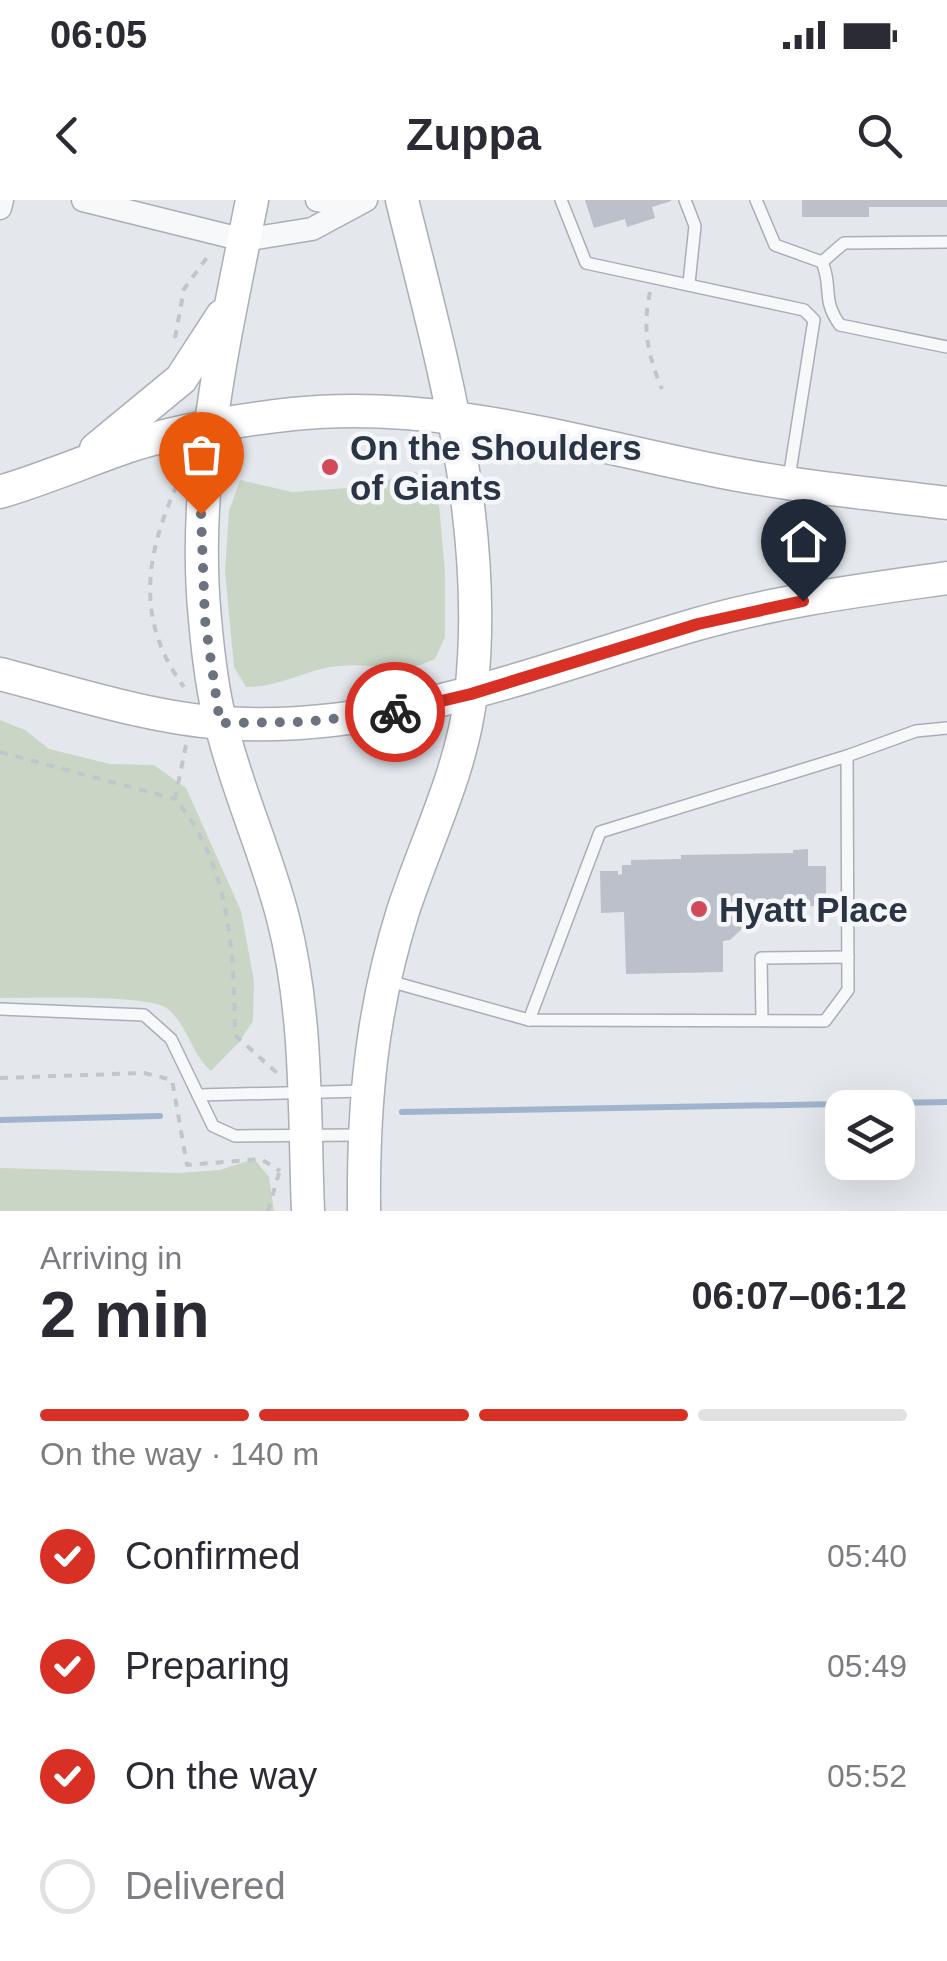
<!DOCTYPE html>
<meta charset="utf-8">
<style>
body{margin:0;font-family:Arial,sans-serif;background:#f7f7f7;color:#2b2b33;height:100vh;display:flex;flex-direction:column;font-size:38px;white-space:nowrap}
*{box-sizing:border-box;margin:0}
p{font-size:32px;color:#7c7c81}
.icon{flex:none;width:55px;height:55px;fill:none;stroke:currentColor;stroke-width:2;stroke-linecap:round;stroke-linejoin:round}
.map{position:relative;height:1011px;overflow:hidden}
.side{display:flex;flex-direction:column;background:#fff;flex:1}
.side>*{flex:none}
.fabs{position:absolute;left:825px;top:890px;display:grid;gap:20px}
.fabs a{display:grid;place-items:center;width:90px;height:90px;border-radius:20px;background:#fff;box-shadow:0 10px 40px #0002;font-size:50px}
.pin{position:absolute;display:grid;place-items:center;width:85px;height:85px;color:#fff;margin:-102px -42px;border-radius:50% 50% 50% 0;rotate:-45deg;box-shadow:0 0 10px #0007}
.pin .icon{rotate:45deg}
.courier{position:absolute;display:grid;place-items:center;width:100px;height:100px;margin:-50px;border:8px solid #d93025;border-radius:50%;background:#fff;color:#222;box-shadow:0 2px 12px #0007}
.head em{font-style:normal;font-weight:800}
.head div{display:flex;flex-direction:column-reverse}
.head{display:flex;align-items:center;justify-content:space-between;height:170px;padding:0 40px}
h1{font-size:65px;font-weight:800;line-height:75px}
.bar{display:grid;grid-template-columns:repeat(4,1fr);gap:15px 10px;align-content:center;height:120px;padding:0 40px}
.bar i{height:12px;border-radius:8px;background:#e1e1e2}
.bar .active{background:#d93025}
.bar p{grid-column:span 4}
ol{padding:0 40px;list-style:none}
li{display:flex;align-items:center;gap:30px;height:110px}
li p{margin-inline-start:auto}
li .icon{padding:10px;border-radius:50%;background:#d93025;color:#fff;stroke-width:4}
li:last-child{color:#7c7c81}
li i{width:55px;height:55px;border:5px solid #e1e1e2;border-radius:50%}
.status{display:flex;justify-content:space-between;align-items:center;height:70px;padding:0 50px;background:#fff;direction:ltr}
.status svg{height:28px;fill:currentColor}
header{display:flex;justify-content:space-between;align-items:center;height:130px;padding:0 40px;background:#fff;font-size:45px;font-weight:800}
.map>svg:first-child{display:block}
.green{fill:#c9d6c5}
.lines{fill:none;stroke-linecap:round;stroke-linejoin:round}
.stream{stroke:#9fb4cc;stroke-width:6}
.building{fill:#bbc0ca}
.lane-casing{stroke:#a9aeb7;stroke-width:14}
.street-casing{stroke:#a9aeb7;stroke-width:25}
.secondary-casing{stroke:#a9aeb7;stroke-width:35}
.path{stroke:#c2c5cb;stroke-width:4;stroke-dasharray:8 8;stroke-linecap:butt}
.lane{stroke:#f7f8fa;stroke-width:11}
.street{stroke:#f7f8fa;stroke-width:22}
.secondary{stroke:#fff;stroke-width:32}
.done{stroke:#6c737f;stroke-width:10;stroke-dasharray:0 18}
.route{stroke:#d93025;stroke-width:12}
.poi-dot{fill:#d1495b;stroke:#f4f6f9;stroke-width:4}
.labels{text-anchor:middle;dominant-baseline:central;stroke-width:9;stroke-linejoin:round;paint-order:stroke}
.poi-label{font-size:35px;font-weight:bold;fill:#2b3445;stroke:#f4f6f9;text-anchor:start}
</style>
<div class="status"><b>06:05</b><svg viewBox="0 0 49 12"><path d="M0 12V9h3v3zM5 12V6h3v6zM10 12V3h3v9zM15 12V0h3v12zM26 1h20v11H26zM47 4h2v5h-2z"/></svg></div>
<header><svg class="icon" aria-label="back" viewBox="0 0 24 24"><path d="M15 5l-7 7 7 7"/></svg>Zuppa<svg class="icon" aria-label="search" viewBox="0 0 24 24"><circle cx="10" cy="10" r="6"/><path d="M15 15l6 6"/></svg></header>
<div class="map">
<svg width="947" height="1011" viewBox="0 0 947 1011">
<rect width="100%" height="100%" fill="#e4e7ec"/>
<g class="green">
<path d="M415 272 437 282 445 372V437L435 459C393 478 381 462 340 466 308 468 279 488 246 487L234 467 225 371 229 311 240 280 292 292 362 287Z"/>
<path d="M0 520 25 530 49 549 110 564 154 565 186 588 241 711 254 781 253 821 239 842 211 871C190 852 190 829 168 809 152 794 29 798 0 798Z"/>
<polygon points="254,959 269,977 274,1011 0,1011 0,968 179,973 220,970"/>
</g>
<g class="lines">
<g class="stream">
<polyline points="402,912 947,902"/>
<polyline points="0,920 160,916"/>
</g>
</g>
<g class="building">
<polygon points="585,0 671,0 671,1 652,7 655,18 627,27 625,19 594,28"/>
<polygon points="802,0 947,0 947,7 869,7 869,17 802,17"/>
<polygon points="808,649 808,666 826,666 826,706 797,706 798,714 760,715 760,719 745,720 745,726 730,740 723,741 723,772 626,774 624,712 601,713 600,671 618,671 618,675 622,674 622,665 631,665 631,660 681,659 681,655 793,653 793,650"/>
</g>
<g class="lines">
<defs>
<g id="lane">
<polyline points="561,0 586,63 804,110 814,120 789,278"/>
<polyline points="685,0 695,26 689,83"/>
<path d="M756 0 775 45 822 62C833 87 821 99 840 125L947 147"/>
<polyline points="822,62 844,43 947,42"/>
<polyline points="389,781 529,820 825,821 848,790 847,556 916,531 947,528"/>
<polyline points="0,809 144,815 171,839 213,926 235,936 364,935"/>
<polyline points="529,820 600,632 847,556"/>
<polyline points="762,820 761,758 848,757"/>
<polyline points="198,895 363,891"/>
</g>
<g id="street">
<polyline points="83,0 244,40 312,29 366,0"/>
<polyline points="317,0 351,5"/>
<polyline points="0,8 2,0"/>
</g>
<g id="secondary">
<path d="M252 0C225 137 191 279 205 419 208 454 212 490 221 524 237 590 266 652 283 718 308 815 304 912 308 1011"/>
<polyline points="96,249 181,179 222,116"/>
<path d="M0 292C44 279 86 261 129 246 182 229 238 220 293 214 437 199 574 242 713 270 790 286 869 293 947 303"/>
<path d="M0 474C70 492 150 518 222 523 387 534 539 470 694 425 776 401 862 390 947 378"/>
<path d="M364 1011C363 905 371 813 403 711 427 638 462 571 471 494 490 325 442 162 402 0"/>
</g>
</defs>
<use href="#lane" class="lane-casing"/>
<use href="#street" class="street-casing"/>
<use href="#secondary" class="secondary-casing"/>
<g class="path">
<path d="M650 92C642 128 648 156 662 189"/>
<polyline points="175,138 184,89 211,52"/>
<path d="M177 285C145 356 135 421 184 487"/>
<path d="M186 545 175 599C231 665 234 753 235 835L277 873"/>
<polyline points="0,552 175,599"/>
<polyline points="0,878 144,873 172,880 187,965 261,959 280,971"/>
<polyline points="268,1011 279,973"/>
</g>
<use href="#lane" class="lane"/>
<use href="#street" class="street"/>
<use href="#secondary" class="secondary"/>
</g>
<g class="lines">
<polyline class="done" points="201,314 205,420 220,523 305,522 395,512"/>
<polyline class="route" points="395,512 471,494 698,424 803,401"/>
</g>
<g class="poi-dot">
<circle cx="330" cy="267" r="10"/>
<circle cx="699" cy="709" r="10"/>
</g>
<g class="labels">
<g class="poi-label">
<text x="350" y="247">On the Shoulders<tspan x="350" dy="40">of Giants</tspan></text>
<text x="719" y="709">Hyatt Place</text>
</g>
</g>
</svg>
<div class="fabs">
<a><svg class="icon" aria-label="layers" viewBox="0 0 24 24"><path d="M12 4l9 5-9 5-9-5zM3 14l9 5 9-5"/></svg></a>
</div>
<div class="pin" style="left:201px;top:314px;background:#ea580c"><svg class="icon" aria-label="bag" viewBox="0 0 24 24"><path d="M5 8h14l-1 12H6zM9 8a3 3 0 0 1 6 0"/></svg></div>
<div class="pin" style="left:803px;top:401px;background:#1f2937"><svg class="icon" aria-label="home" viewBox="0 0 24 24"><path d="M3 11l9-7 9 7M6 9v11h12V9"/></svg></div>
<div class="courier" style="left:395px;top:512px"><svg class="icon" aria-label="bike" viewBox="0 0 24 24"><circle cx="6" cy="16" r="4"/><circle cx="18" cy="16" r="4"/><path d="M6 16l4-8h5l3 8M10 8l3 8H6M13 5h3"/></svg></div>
</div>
<section class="side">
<div class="head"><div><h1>2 min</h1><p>Arriving in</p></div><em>06:07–06:12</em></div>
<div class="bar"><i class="active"></i><i class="active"></i><i class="active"></i><i></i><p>On the way · 140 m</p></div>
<ol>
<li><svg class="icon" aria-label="check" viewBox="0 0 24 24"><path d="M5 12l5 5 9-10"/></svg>Confirmed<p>05:40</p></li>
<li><svg class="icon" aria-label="check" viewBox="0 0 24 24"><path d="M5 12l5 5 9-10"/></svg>Preparing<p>05:49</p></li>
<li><svg class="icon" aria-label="check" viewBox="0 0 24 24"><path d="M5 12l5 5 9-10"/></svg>On the way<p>05:52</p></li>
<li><i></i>Delivered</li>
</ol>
</section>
